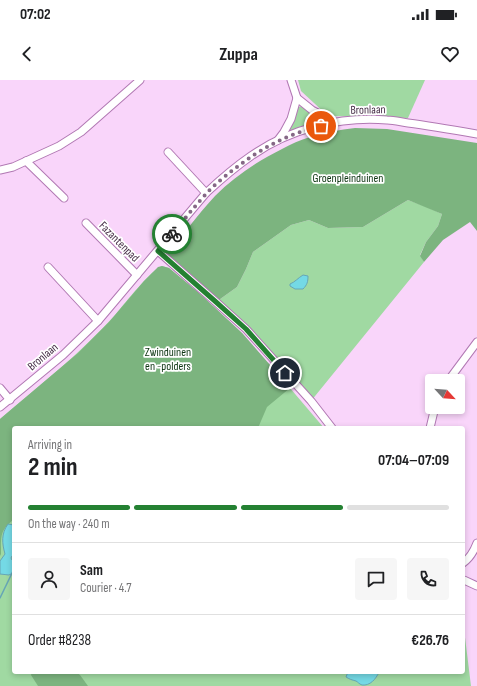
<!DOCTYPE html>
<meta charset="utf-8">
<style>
body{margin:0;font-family:"Sofia Sans Condensed",sans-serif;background:#f6f6f6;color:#202124;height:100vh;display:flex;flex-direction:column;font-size:15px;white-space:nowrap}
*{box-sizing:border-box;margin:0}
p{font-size:13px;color:#757577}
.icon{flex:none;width:22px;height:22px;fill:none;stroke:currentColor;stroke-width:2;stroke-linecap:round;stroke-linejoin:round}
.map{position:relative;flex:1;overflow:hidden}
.side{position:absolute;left:12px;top:346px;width:453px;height:248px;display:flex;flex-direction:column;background:#fff;border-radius:4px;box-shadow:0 2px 6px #0003}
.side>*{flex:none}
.needle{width:26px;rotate:116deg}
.buttons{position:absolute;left:425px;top:294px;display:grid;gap:8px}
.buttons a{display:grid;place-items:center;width:40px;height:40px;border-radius:4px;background:#fff;box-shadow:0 2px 6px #0003;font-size:20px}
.pin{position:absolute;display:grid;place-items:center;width:34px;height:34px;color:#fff;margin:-17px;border:2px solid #fff;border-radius:50%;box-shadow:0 1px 4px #0007}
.courier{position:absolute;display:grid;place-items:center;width:40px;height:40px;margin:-20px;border:3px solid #248132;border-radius:50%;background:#fff;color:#222;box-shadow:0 1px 5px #0007}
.head em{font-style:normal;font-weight:700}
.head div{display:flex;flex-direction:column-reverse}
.head{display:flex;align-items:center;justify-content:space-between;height:68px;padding:0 16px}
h1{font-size:26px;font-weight:700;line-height:30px}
.bar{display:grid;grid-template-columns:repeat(4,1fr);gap:6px 4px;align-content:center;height:48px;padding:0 16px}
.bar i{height:5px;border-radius:3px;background:#e0e0e0}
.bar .on{background:#248132}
.bar p{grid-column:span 4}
.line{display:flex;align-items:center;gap:10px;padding:0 16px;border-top:1px solid #e0e0e0}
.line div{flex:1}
.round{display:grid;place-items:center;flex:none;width:42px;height:42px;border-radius:4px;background:#f6f6f6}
.status{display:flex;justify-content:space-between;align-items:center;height:28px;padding:0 20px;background:#fff;direction:ltr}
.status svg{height:11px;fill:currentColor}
header{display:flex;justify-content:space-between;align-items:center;height:52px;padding:0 16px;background:#fff;font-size:18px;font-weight:700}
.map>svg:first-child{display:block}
.green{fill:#a0d9a2}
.forest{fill:#7cb47f}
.water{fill:#74d9e5;stroke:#66a6b6}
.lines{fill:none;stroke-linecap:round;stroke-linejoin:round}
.stream{stroke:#66a6b6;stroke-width:1.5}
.minor-casing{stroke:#b178b3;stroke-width:9}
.minor{stroke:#fff;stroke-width:7}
.done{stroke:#856886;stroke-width:4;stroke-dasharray:0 7.2}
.route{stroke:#248132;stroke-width:5}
.labels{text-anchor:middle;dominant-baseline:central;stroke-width:3.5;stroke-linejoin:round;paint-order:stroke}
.street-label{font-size:12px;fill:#462e47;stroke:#fff}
.park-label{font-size:12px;fill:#0d3512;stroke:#fff}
</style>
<div class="status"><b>07:02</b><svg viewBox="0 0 49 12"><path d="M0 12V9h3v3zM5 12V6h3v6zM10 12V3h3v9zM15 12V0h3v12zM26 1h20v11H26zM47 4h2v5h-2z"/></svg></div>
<header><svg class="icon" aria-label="back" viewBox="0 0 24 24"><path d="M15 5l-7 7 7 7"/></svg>Zuppa<svg class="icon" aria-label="heart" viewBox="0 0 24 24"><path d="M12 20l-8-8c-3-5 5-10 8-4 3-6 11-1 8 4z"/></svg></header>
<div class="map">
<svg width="477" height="606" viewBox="0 0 477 606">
<rect width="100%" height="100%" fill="#f9d5fa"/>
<g class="green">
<polygon points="298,0 425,0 408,38 328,36 301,11"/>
<polygon points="303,26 325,40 325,41 287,53 296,29 298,27"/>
<polygon points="408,120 427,127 442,134 438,146 426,162 420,175 424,182 311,321 216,222 237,207 246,189 253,172 291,145 309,140 328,148 363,147"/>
<path d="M162 186 169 188 199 213 242 253 290 308 324 348H14V592H463V541L471 606H0V339C40 305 81 273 116 234 124 224 152 189 162 186Z"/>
</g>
<g class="forest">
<path d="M355 48 387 49 477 63V151L470 142 443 160 424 182 420 176 426 162 438 146 442 134 408 120 363 147 328 148 309 140 291 145 253 172 246 189 237 207 216 222 165 177C182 157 197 135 215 116 235 96 258 81 282 69 291 64 300 60 310 57 324 52 340 50 355 48Z"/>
<path d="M162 186 169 188 199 213 242 253 290 308 267 327 258 348H14V439C0 451 1 455 1 474L0 476V339L78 273 109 242 144 201 158 187Z"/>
<polygon points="32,592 76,592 80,595 88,606 38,606 31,595"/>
</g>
<g class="water">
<path d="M303 195 308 196C308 202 307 205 303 209H295L290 206V204C295 202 298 198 303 195Z"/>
<path d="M8 444 14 445V475L12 476 11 478 12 480H14V496L11 494 9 495 0 494V481L5 474C2 463 1 454 8 444Z"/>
<path d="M348 592H379C376 599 370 606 362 605 359 604 358 602 356 601 352 600 349 599 346 597Z"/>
</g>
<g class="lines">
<polyline class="stream" points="0,518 14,489"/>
<defs>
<g id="minor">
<polyline points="297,18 312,30 329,39 332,43"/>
<polyline points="278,60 284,52 291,39 297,18 291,0"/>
<polyline points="168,72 206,113"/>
<polyline points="26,81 64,118"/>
<polyline points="0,90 13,87 59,66 81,52 140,0"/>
<polyline points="86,143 137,195"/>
<polyline points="158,171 216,222 246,249 311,321 332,348"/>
<polyline points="48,187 98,241"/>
<polyline points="448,301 477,262"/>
<polyline points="0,308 10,320"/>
<path d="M0 327 63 275 98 241 206 113C220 100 235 87 251 76 289 49 340 36 387 40 394 40 401 42 408 43 431 46 454 50 477 54"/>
<polyline points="430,348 435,327"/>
<path d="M463 483C470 478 474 471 477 463"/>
<polyline points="464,500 477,506"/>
</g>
</defs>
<use href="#minor" class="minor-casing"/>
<use href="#minor" class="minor"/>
</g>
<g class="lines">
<path class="done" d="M172 154C183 141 194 127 206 114 214 105 224 97 233 90 260 69 287 54 321 46"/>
<polyline class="route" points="172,154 158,171 216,222 246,249 285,293"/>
</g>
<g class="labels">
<g class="street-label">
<text transform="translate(368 30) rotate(-1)">Bronlaan</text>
<text transform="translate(119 162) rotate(45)">Fazantenpad</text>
<text transform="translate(43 277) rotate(-40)">Bronlaan</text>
</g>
<g class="park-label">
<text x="348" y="98">Groenpleinduinen</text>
<text x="168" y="272">Zwinduinen<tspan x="168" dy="14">en -polders</tspan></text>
</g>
</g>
</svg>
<div class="buttons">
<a><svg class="needle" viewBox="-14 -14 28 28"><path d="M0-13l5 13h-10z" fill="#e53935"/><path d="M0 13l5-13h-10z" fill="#757577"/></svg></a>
</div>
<div class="pin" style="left:321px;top:46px;background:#ea580c"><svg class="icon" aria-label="bag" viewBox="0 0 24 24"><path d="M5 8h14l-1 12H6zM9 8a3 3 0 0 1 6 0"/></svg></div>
<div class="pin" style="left:285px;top:293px;background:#1f2937"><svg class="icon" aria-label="home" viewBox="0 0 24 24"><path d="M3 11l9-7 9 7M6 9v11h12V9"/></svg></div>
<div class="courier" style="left:172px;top:154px"><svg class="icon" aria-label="bike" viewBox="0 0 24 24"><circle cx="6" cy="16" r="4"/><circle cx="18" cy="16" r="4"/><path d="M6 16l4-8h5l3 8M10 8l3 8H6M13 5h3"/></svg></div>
<section class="side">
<div class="head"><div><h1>2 min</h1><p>Arriving in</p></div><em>07:04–07:09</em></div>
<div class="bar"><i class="on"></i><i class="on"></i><i class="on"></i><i></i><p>On the way · 240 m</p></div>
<div class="line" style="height:72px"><a class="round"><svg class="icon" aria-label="person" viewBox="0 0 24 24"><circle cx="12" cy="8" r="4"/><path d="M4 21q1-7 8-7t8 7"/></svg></a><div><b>Sam</b><p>Courier · 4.7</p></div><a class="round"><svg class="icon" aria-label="chat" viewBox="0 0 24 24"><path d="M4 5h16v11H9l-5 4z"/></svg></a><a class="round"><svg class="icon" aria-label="phone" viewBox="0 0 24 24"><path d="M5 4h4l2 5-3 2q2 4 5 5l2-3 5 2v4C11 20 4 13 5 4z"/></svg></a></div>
<div class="line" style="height:52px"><div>Order #8238</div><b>€26.76</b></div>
</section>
</div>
